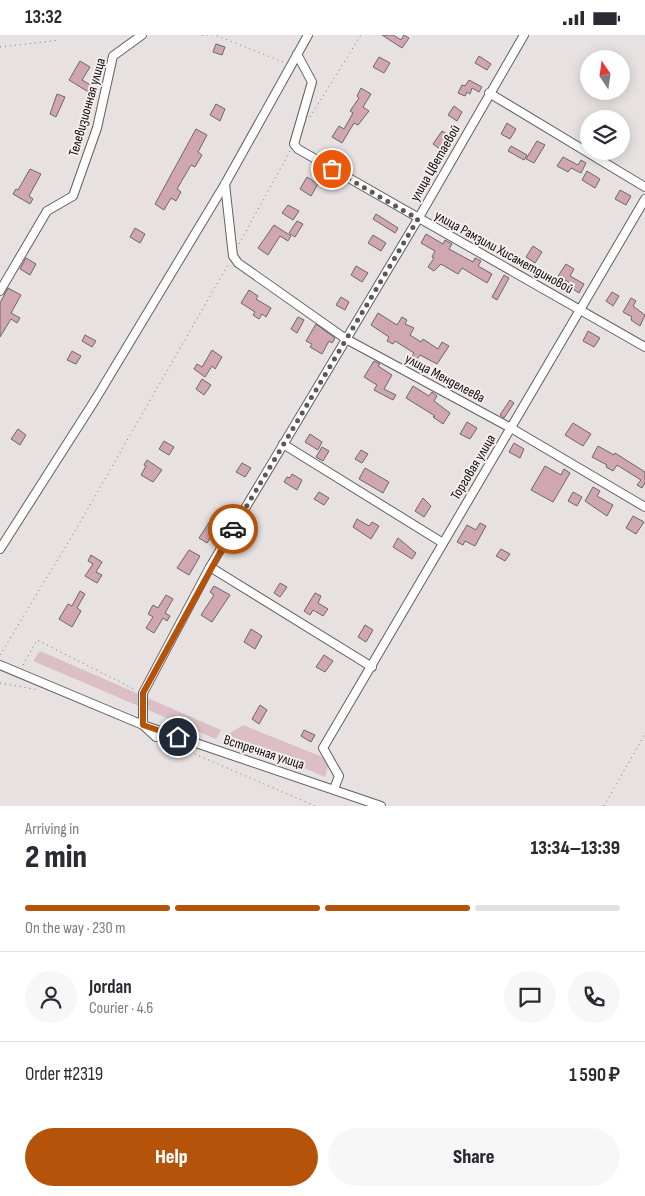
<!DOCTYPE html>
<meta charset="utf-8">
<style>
body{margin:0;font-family:"Sofia Sans Condensed",sans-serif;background:#f7f7f7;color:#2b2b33;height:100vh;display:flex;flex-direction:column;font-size:19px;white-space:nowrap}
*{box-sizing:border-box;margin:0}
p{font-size:16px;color:#7c7c81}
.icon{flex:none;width:28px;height:28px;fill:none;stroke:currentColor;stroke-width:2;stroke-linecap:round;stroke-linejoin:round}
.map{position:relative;height:771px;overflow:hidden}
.details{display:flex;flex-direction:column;background:#fff;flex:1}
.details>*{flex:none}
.needle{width:32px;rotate:347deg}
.fabs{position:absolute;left:580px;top:15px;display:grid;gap:10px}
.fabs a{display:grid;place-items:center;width:50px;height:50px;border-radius:50%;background:#fff;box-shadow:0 2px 12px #0003;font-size:25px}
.pin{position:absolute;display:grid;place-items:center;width:42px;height:42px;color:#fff;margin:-21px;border:2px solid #fff;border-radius:50%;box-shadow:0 1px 5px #0007}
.courier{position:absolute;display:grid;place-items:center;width:50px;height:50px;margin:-25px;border:4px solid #b45309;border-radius:50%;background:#fff;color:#222;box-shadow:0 1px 6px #0007}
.head em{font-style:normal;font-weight:800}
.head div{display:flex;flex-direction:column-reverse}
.head{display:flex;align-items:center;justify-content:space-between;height:85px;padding:0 25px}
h1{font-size:32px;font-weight:800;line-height:38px}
.bar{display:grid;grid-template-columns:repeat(4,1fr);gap:8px 5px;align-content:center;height:60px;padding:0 25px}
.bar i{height:6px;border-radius:4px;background:#e1e1e2}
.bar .active{background:#b45309}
.bar p{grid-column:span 4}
.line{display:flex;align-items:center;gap:12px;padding:0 25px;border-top:1px solid #e1e1e2}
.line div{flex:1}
.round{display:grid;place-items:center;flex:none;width:52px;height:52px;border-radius:26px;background:#f7f7f7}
.primary-button{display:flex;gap:10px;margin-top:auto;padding:10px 25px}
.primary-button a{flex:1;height:58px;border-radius:30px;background:#b45309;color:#fff;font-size:20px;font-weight:800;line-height:58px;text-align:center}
.primary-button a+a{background:#f7f7f7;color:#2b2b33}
.status{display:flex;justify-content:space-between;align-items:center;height:35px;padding:0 25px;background:#fff;direction:ltr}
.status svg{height:14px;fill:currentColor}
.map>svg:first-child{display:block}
.green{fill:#dcbfc6}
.building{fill:#d0a7b0;stroke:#6c6768}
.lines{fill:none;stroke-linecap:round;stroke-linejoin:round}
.minor-casing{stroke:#635e5f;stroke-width:10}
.path{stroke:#777374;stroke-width:1;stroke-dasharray:1 4;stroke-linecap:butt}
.minor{stroke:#fff;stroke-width:8}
.done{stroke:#5b5859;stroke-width:5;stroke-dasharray:0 9}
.route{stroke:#b45309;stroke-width:6}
.labels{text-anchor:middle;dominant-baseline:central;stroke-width:4;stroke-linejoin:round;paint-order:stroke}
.street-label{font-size:14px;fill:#100e0f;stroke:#f4eeef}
</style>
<div class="status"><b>13:32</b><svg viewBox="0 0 49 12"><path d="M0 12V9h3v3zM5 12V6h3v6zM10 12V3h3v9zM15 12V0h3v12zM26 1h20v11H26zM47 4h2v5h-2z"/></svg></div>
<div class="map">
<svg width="645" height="771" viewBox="0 0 645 771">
<rect width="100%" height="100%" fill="#e7e1e2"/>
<g class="green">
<polygon points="40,616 221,695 216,704 33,626"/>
<polygon points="243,690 330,725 325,742 227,700"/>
</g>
<g class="building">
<polygon points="382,0 393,0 401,5 404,0 409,3 402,13"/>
<polygon points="216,9 225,12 222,20 213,17"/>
<polygon points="479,21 491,29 487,35 475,28"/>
<polygon points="379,22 390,28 384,38 373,32"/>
<polygon points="80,26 90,32 82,45 94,52 90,58 69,45"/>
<polygon points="469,45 482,52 479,57 472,53 470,59 467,57 465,61 458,58 462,50 465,51"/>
<polygon points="361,53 371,59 363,72 369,76 358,90 354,88 342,108 332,102 339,91 344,94 353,78 350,76 359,63 357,61"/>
<polygon points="57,59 65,62 56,82 50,79"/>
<polygon points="216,69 225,74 220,86 210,80"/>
<polygon points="454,71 462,77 457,86 448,80"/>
<polygon points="507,88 516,94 510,104 501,99"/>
<polygon points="196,94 207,100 198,117 202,120 195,132 191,130 177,154 181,157 176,166 171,163 164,175 155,169"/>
<polygon points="442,96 449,100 440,114 433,109"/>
<polygon points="537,106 545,110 534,128 526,124"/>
<polygon points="511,111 527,120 524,125 508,116"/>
<polygon points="563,122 578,130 581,125 586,128 581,138 571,133 568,137 557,131"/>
<polygon points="30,134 41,139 29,161 33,164 30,169 13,159 16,154 18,155"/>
<polygon points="587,136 600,144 595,153 582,145"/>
<polygon points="307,142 318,149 311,161 300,154"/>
<polygon points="620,155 631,161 626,170 615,164"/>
<polygon points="288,170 299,176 293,185 282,178"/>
<polygon points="376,179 398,193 395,198 373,184"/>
<polygon points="297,186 303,189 295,202 289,198"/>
<polygon points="274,190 291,201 288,206 280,201 268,220 258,213"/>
<polygon points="135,193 145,199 140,208 130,202"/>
<polygon points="426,199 443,209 445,205 452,209 449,214 473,227 475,223 481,226 478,231 492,239 487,248 462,233 458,239 441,229 434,236 428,232 434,223 432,222 435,216 421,208"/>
<polygon points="373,200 386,208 381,216 368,208"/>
<polygon points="533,211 542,217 535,228 526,222"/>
<polygon points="26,223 36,229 30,240 20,234"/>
<polygon points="566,229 574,234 570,241 584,249 579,258 573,254 575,251 558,241"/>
<polygon points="356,231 368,238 362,247 351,240"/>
<polygon points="504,240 509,243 497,265 492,262"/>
<polygon points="8,253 21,260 11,278 20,283 17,288 11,284 0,302 0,268"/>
<polygon points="249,255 258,261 256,264 271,273 266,282 262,279 259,284 253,280 255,277 241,268"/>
<polygon points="612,257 619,261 613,271 606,266"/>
<polygon points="341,262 349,267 345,275 336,270"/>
<polygon points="631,263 636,266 633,271 645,280 640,291 631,285 632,282 623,277"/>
<polygon points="378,278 397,290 402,282 407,285 405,289 414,293 410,300 421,307 423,304 438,314 442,307 449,311 437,329 420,320 417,324 412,321 414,318 395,306 393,309 387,306 389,302 371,290"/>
<polygon points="298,282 304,285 297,298 291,294"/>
<polygon points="316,289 335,303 332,308 329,306 322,319 310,312 312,309 306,306"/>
<polygon points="588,296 600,303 594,312 583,306"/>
<polygon points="85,300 96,306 92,312 82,306"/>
<polygon points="212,315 222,322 215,334 212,331 205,342 194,334 197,329 202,332"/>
<polygon points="72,316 81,321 76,329 67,325"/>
<polygon points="374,326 380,329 378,331 392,340 384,354 396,360 393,365 374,355 377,350 364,342"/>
<polygon points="202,344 211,350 204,360 196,354"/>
<polygon points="413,351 429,361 432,357 437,361 434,366 450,378 443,389 433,382 435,381 406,363"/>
<polygon points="510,365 514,368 504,383 500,380"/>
<polygon points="467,387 477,393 470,404 460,399"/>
<polygon points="573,388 591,399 583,411 565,400"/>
<polygon points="18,394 26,400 20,410 11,404"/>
<polygon points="310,399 322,407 318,415 305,407"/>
<polygon points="164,406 174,412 169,420 159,414"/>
<polygon points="514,408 524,414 520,423 509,417"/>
<polygon points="598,411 614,420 615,418 645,437 645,448 642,453 637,450 641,445 617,430 613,436 606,432 607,430 592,422"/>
<polygon points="322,412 329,416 323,426 316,422"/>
<polygon points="361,415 368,419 362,428 355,424"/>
<polygon points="147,425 162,435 153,447 141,440 146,431 144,430"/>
<polygon points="242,428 251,433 245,442 236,437"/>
<polygon points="545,431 561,440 564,434 570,438 553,467 531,455"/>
<polygon points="365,433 389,447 383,458 359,444"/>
<polygon points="292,439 302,445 297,455 284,447 287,442 290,443"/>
<polygon points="593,452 600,456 597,461 613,470 607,481 585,466"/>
<polygon points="319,457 329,463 324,470 314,464"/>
<polygon points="573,457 582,462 577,471 568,466"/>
<polygon points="423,463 431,471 424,482 415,476"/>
<polygon points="633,481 644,487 636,499 626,493"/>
<polygon points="212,483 220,488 207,508 199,503"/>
<polygon points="357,484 369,491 372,487 379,491 371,504 353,492"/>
<polygon points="480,488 486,491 475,511 465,506 463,510 457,507 467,490 476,495"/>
<polygon points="398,503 416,518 412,524 393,512"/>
<polygon points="501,514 510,519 505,526 496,521"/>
<polygon points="189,515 200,521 189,540 177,533"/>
<polygon points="91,520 102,527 96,537 102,540 97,548 85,541 93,529 88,526"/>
<polygon points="280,548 287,552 280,562 274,558"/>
<polygon points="214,551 230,560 212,587 201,580 214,560 210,557"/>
<polygon points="80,556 85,559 77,573 81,576 72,592 59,584 68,569 72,571"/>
<polygon points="315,558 321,561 318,568 328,574 323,581 313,575 310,580 304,576"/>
<polygon points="166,560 173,564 165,578 170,581 167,586 163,583 154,598 146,593 153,582 148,579 153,570 158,573"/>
<polygon points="365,590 373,595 366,607 358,602"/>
<polygon points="251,594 262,601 255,614 244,607"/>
<polygon points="324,620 333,626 325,637 316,632"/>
<polygon points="260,670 267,675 259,689 252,684"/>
<polygon points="304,695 315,700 311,707 301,701"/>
</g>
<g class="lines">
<defs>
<g id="minor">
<polyline points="297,19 312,47 294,109 298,114 645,312"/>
<polyline points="489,58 645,152"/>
<polyline points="225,149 233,221 238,228 346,304 511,393 645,472"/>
<polyline points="0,256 47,176 73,161 97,93 113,21 142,0"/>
<polyline points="283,409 443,508"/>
<polyline points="0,514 95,365 225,149 308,0"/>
<polyline points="210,532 372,632"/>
<polyline points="0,630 143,690 381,771"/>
<polyline points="156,702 143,690 143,658 210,532 418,184 524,0"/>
<polyline points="334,754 339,741 323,713 645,164"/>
</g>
</defs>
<use href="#minor" class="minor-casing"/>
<g class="path">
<polyline points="202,0 215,0 283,27"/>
<polyline points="0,12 60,5"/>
<polyline points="310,82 361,0"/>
<polyline points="239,209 290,116"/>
<polyline points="0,620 75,496 229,228"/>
<polyline points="23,630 37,605 136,655"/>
<polyline points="0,648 39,655"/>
<polyline points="167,707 315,771"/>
<polyline points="604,771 645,699"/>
</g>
<use href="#minor" class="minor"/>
</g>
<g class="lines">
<polyline class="done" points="233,494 418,184 332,134"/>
<polyline class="route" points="178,702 143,690 143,658 233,494"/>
</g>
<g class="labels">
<g class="street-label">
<text transform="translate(87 72) rotate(-74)">Телевизионная улица</text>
<text transform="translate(435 128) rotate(-60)">улица Цветаевой</text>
<text transform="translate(504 217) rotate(29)">улица Рамзили Хисаметдиновой</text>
<text transform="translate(445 343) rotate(28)">улица Менделеева</text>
<text transform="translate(473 432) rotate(-59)">Торговая улица</text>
<text transform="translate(264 717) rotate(18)">Встречная улица</text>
</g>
</g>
</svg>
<div class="fabs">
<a><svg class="needle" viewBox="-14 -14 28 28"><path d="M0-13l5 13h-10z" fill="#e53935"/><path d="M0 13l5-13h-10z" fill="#7c7c81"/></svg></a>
<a><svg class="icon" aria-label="layers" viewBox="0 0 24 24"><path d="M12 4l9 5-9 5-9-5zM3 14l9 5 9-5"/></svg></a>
</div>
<div class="pin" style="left:332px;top:134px;background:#ea580c"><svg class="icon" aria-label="bag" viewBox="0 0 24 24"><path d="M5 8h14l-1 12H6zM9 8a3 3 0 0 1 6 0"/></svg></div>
<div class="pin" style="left:178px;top:702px;background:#1f2937"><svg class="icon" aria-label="home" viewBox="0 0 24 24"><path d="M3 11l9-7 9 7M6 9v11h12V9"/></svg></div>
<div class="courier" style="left:233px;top:494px"><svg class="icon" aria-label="car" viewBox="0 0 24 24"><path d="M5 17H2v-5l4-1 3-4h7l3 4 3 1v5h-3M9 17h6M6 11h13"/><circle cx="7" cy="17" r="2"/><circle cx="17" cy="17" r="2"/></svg></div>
</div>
<section class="details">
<div class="head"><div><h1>2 min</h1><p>Arriving in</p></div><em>13:34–13:39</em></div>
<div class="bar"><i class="active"></i><i class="active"></i><i class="active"></i><i></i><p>On the way · 230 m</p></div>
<div class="line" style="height:90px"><a class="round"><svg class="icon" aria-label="person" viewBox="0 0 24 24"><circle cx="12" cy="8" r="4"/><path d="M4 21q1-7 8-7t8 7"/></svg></a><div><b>Jordan</b><p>Courier · 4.6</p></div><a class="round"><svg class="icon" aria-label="chat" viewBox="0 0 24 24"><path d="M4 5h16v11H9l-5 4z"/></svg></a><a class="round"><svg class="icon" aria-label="phone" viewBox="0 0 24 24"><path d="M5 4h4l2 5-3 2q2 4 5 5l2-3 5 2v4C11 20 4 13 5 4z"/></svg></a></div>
<div class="line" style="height:65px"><div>Order #2319</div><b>1 590 ₽</b></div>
<div class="primary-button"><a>Help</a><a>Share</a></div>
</section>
